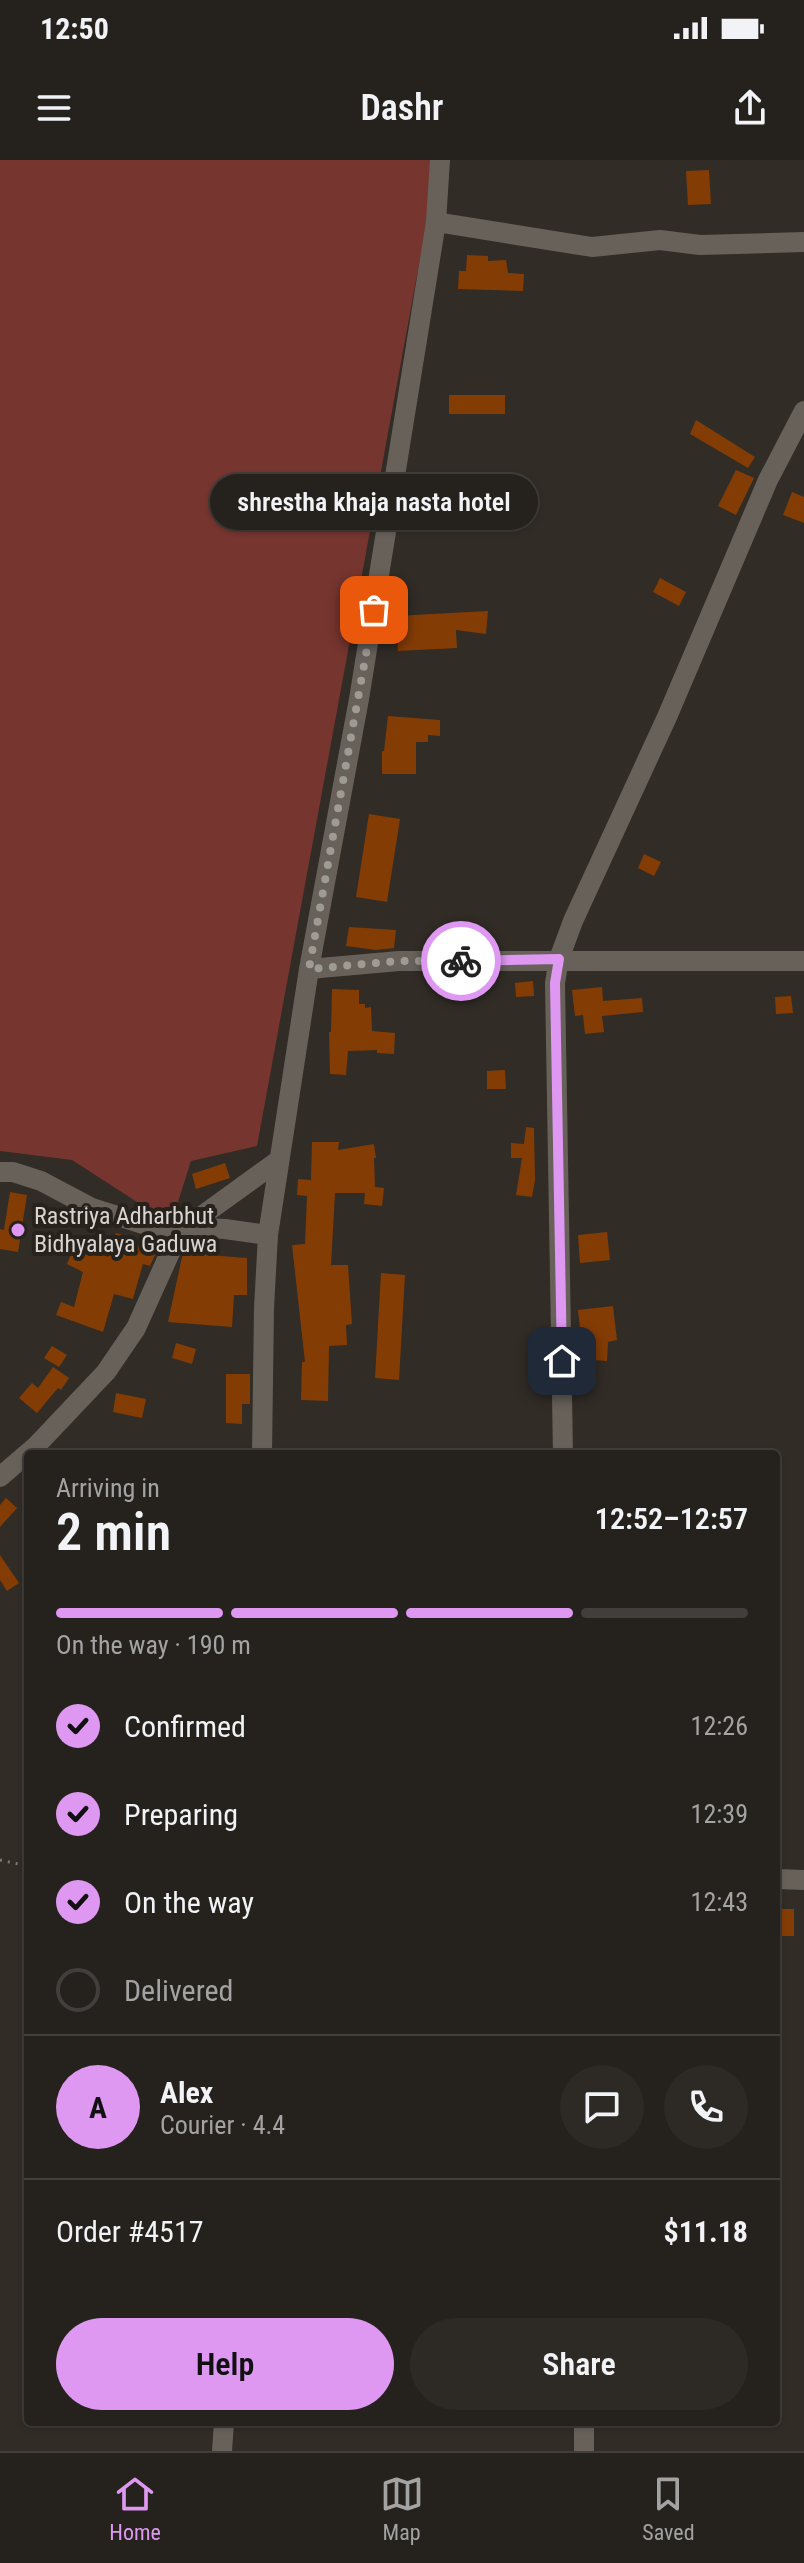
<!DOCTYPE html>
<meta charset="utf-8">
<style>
body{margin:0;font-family:"Roboto Condensed",sans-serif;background:#2d2925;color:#f1f3f6;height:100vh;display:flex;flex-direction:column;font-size:30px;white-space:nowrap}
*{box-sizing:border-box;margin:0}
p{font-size:26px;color:#a3a3a3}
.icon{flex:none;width:44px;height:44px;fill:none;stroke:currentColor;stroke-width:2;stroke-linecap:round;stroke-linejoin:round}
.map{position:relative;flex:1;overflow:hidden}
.drawer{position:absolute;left:24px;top:1290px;width:756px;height:976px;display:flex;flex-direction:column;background:#25211c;border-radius:8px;box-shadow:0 2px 6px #0004,0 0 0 2px #423e3b}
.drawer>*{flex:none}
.pin{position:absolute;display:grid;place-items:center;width:68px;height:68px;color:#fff;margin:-34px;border-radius:16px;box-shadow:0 4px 12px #0006}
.courier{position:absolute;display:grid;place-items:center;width:80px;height:80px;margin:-40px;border:6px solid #de98f2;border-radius:50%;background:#fff;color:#222;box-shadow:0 2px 10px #0007}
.bubble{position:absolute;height:56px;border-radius:28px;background:#25211c;box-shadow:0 2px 6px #0004,0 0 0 2px #423e3b;font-size:26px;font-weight:600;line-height:56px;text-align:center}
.head em{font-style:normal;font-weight:600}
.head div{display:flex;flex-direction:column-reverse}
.head{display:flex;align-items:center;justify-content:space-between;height:136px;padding:0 32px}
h1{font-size:52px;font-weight:600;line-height:60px}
.bar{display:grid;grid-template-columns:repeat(4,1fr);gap:12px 8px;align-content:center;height:96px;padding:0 32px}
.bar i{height:10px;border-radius:6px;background:#423e3b}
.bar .on{background:#de98f2}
.bar p{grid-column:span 4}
.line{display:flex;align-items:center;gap:20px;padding:0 32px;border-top:2px solid #423e3b}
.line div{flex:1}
.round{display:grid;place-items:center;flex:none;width:84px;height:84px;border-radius:42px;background:#2d2925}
ol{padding:0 32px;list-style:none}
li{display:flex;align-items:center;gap:24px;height:88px}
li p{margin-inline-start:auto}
li .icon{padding:8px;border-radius:50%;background:#de98f2;color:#111;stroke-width:4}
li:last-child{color:#a3a3a3}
li i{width:44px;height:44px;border:4px solid #423e3b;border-radius:50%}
.button{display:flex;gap:16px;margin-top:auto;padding:16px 32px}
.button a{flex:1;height:92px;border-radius:48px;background:#de98f2;color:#111;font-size:32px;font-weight:600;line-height:92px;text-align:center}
.button a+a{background:#2d2925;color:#f1f3f6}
.status{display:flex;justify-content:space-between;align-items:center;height:56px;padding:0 40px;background:#25211c;direction:ltr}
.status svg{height:22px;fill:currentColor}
header{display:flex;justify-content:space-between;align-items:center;height:104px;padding:0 32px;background:#25211c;font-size:36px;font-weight:600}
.dock{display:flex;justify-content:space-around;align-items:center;height:112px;border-top:2px solid #423e3b;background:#25211c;font-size:22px;color:#a3a3a3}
.dock a{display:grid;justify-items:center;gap:4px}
.dock .on{color:#de98f2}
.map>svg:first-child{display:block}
.green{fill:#76352f}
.building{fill:#843c05}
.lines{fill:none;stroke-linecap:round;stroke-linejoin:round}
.path{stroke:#7d7973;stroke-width:3;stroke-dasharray:2 6;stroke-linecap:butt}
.minor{stroke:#67615a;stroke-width:20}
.done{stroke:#9e9a94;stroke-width:8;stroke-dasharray:0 14.4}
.route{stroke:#de98f2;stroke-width:10}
.poi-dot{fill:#de98f2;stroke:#28221c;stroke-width:3}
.labels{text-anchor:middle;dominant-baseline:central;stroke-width:8;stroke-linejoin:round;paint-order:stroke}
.poi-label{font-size:24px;fill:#d8d5d0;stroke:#28221c;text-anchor:start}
</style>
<div class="status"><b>12:50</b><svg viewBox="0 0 49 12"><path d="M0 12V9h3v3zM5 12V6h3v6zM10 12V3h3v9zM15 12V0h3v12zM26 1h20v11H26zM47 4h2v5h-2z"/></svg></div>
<header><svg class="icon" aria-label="menu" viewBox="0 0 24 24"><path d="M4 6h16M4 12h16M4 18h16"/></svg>Dashr<svg class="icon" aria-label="share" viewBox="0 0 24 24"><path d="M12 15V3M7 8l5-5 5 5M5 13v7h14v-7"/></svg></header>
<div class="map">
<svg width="804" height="2291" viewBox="0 0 804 2291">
<rect width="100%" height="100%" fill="#312c26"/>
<polygon class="green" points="0,0 440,0 422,88 257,986 191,1001 171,1064 72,1000 0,991"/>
<g class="building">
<polygon points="709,10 711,44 688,45 686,11"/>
<polygon points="467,95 488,96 488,101 506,100 508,113 524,114 523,131 458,129 459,111 466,111"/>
<rect x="449" y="235" width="56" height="19"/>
<polygon points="696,260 755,297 748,308 690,274"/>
<polygon points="736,310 754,318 736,355 718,346"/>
<polygon points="439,313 476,314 476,343 494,344 493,364 470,363 439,366"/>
<polygon points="792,332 804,337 804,363 783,355"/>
<polygon points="660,418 686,432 679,446 653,432"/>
<polygon points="488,451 486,474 456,470 457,488 398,491 396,456"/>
<polygon points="388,556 440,560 440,576 428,575 428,582 416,582 416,614 382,614 382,591 384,591"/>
<polygon points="369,654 400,659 387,742 356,737"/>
<polygon points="644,694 661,702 654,716 638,708"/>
<polygon points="349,767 396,770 394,788 376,790 346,786"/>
<polygon points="467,772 480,774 478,788 465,788"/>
<polygon points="533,821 534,836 516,837 515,823"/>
<polygon points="602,827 603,841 642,838 643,852 602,856 604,872 585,874 583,855 575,856 572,830"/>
<polygon points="332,829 359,830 359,844 365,844 365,848 371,847 372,871 395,873 394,894 377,893 377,890 348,891 346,915 330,914 329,872 331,872"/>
<polygon points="791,836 793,853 776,854 775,837"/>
<polygon points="505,910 506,929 487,929 487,911"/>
<polygon points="526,967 534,968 535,1020 532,1037 516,1035 522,998 511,998 511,983 524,984"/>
<polygon points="312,982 339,982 338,990 374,984 376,998 374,998 375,1027 384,1028 382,1046 364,1044 365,1033 335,1033 331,1105 348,1105 352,1164 346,1165 347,1185 329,1186 328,1241 301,1240 302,1202 305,1202 292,1085 305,1084 307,1036 297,1035 298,1019 311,1020"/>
<polygon points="225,1003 230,1018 196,1029 192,1014"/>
<polygon points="10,1032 27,1035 18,1092 0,1089 0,1069 4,1070"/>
<polygon points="607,1072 610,1100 580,1103 578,1075"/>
<polygon points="116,1073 129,1077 128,1081 156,1093 150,1106 143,1104 133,1139 114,1134 103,1172 56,1155 61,1142 74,1147 83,1112 67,1104 76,1083 108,1097"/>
<polygon points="186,1090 208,1092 208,1095 247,1098 247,1135 234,1135 232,1167 168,1162 182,1097"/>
<polygon points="381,1113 405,1115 399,1220 375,1218"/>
<polygon points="613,1146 617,1180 608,1182 607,1201 580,1199 581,1178 578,1150"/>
<polygon points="176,1183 196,1189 192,1204 172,1198"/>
<polygon points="52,1186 67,1195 59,1207 44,1198"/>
<polygon points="53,1207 69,1218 61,1230 58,1228 37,1253 19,1238 32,1223 38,1228"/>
<polygon points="226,1214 250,1214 250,1244 242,1244 242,1264 226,1263"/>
<polygon points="116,1233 146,1239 142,1258 113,1252"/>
<polygon points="6,1338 17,1348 0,1367 0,1345"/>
<polygon points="0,1395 19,1423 7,1431 0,1420"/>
<rect x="776" y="1749" width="18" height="27"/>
</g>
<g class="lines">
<polyline class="path" points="0,1700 28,1706"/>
<g class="minor">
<polyline points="436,62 592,87 660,80 700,85 804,82"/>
<polyline points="309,809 399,801 804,801"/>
<polyline points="0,1012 13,1012 41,1021 92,1048 146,1065 225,1069 268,1075"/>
<polyline points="262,1294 264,1148 268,1075 309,809 359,539 436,62 440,0"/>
<polyline points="563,1294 555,823 559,799 573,761 667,557 768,320 804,251"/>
<polyline points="0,1317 36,1286 106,1212 136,1168 173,1086 185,1068 279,1000"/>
<polyline points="776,1719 804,1720"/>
<polyline points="584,2262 584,2291"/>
<polyline points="222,2291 224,2262"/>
</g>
</g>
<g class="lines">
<polyline class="done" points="374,450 309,809 399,801 461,801"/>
<polyline class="route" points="461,801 559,799 555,823 562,1201"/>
</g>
<circle class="poi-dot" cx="18" cy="1070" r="8"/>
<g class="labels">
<g class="poi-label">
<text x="34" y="1056">Rastriya Adharbhut<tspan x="34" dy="28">Bidhyalaya Gaduwa</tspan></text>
</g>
</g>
</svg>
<div class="pin" style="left:374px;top:450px;background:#ea580c"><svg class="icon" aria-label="bag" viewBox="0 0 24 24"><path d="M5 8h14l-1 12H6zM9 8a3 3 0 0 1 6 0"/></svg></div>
<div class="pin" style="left:562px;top:1201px;background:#1f2937"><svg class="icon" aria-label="home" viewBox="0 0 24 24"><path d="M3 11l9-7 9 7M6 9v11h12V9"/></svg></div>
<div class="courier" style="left:461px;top:801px"><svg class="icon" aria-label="bike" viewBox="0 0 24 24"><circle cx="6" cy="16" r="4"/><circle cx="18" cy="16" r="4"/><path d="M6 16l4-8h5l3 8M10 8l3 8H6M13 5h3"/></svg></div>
<div class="bubble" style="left:210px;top:314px;width:328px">shrestha khaja nasta hotel</div>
<section class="drawer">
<div class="head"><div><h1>2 min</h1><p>Arriving in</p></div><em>12:52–12:57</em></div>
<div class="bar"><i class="on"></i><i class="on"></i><i class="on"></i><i></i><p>On the way · 190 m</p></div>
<ol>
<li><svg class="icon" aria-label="check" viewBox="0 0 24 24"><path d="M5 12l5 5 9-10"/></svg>Confirmed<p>12:26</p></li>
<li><svg class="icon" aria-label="check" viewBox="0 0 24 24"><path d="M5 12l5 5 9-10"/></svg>Preparing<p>12:39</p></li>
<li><svg class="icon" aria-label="check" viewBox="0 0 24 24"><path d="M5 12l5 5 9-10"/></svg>On the way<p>12:43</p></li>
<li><i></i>Delivered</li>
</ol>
<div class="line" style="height:144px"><b class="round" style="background:#de98f2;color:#111">A</b><div><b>Alex</b><p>Courier · 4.4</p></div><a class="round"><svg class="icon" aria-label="chat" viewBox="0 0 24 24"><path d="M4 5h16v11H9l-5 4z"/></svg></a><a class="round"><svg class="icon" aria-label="phone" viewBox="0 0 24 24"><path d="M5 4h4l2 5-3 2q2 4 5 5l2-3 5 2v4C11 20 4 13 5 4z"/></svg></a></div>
<div class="line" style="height:104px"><div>Order #4517</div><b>$11.18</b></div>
<div class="button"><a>Help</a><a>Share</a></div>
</section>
</div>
<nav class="dock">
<a class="on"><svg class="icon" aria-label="home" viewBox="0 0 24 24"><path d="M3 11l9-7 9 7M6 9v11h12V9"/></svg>Home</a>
<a><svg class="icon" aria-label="map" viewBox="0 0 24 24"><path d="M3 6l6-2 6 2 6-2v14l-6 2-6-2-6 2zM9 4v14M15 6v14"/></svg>Map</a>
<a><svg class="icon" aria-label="saved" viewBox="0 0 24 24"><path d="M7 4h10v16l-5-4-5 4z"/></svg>Saved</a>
</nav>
